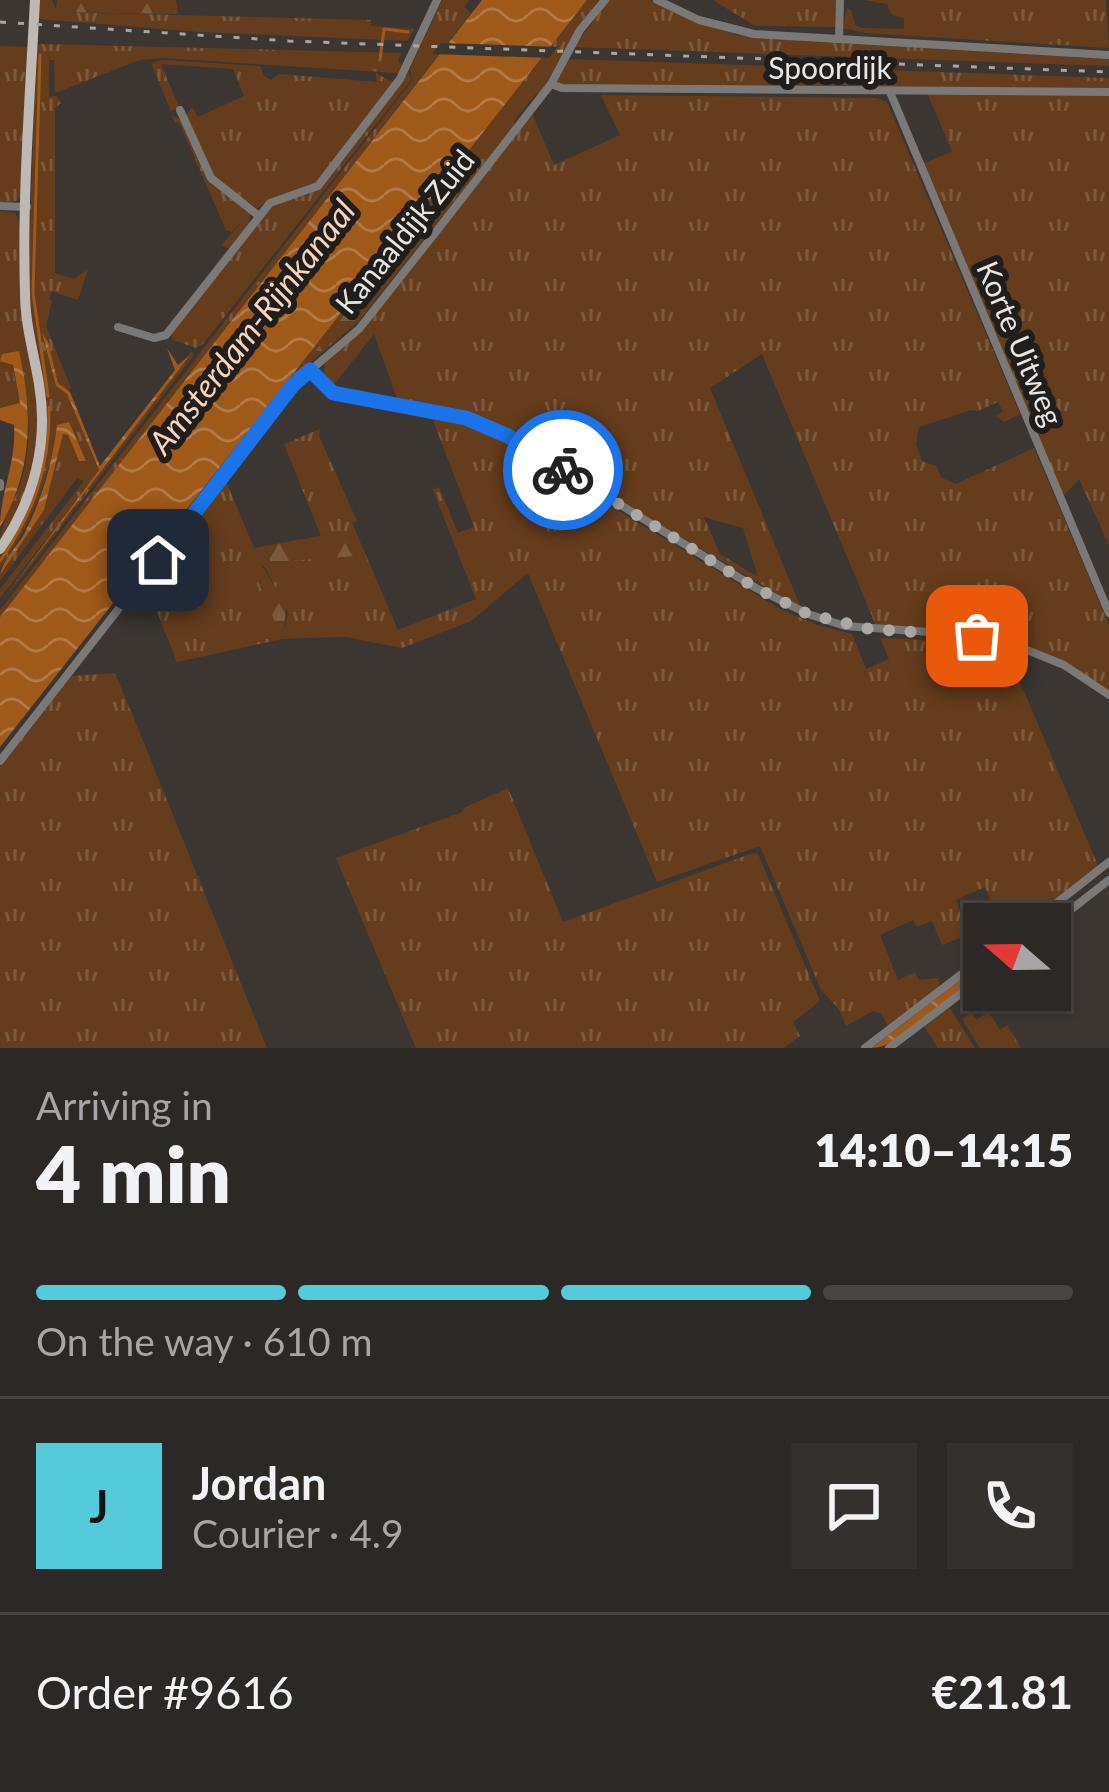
<!DOCTYPE html>
<meta charset="utf-8">
<style>
body{margin:0;font-family:Lato,sans-serif;background:#34302e;color:#f1f3f6;height:100vh;display:flex;flex-direction:column;font-size:45px;white-space:nowrap}
*{box-sizing:border-box;margin:0}
p{font-size:39px;color:#a6a6a7}
.icon{flex:none;width:66px;height:66px;fill:none;stroke:currentColor;stroke-width:2;stroke-linecap:round;stroke-linejoin:round}
.map{position:relative;height:1048px;overflow:hidden}
.panel{display:flex;flex-direction:column;background:#2c2826;flex:1}
.panel>*{flex:none}
.needle{width:78px;rotate:290deg}
.controls{position:absolute;left:963px;top:903px;display:grid;gap:24px}
.controls a{display:grid;place-items:center;width:108px;height:108px;border-radius:0px;background:#2c2826;box-shadow:0 3px 9px #0004,0 0 0 3px #484443;font-size:60px}
.pin{position:absolute;display:grid;place-items:center;width:102px;height:102px;color:#fff;margin:-51px;border-radius:24px;box-shadow:0 6px 18px #0006}
.courier{position:absolute;display:grid;place-items:center;width:120px;height:120px;margin:-60px;border:9px solid #1a73e8;border-radius:50%;background:#fff;color:#222;box-shadow:0 3px 15px #0007}
.overview em{font-style:normal;font-weight:800}
.overview div{display:flex;flex-direction:column-reverse}
.overview{display:flex;align-items:center;justify-content:space-between;height:204px;padding:0 36px}
h1{font-size:78px;font-weight:800;line-height:90px}
.bar{display:grid;grid-template-columns:repeat(4,1fr);gap:18px 12px;align-content:center;height:144px;padding:0 36px}
.bar i{height:15px;border-radius:9px;background:#484443}
.bar .current{background:#53cbdb}
.bar p{grid-column:span 4}
.line{display:flex;align-items:center;gap:30px;padding:0 36px;border-top:3px solid #484443}
.line div{flex:1}
.round{display:grid;place-items:center;flex:none;width:126px;height:126px;border-radius:0px;background:#34302e}
.map>svg:first-child{display:block}
.grass{fill:url(#grass-tufts);fill-rule:evenodd}
.forest{fill:url(#forest-firs)}
.water{fill:url(#water-waves)}
.pier{fill:#3b3632}
.lines{fill:none;stroke-linecap:round;stroke-linejoin:round}
.stream{stroke:#9f5919;stroke-width:3}
.minor{stroke:#7b7977;stroke-width:8}
.major{stroke:#bfb9b5;stroke-width:10}
.rail{stroke:#a9a5a2;stroke-width:3;stroke-dasharray:6 12;stroke-linecap:butt}
.done{stroke:#aba8a5;stroke-width:12;stroke-dasharray:0 21.6}
.route{stroke:#1a73e8;stroke-width:15}
.labels{text-anchor:middle;dominant-baseline:central;stroke-width:12;stroke-linejoin:round;paint-order:stroke}
.street-label{font-size:30px;fill:#e8e5e3;stroke:#201e1c}
.water-label{font-size:33px;font-style:italic;fill:#fcd4b7;stroke:#201e1c}
</style>
<div class="map">
<svg width="1109" height="1048" viewBox="0 0 1109 1048">
<defs>
<pattern id="grass-tufts" width="24" height="20" patternUnits="userSpaceOnUse" patternTransform="scale(3)"><rect width="24" height="20" fill="#653d1c"/><path d="M3 7l-1-3M5 7V3M7 7l1-3M15 17l-1-3M17 17v-4M19 17l1-3" fill="none" stroke="#7b593d"/></pattern>
<pattern id="forest-firs" width="22" height="20" patternUnits="userSpaceOnUse" patternTransform="scale(3)"><rect width="22" height="20" fill="#653d1c"/><path d="M5 1l3.5 6h-7zM16 11l3.5 6h-7z" fill="#7b593d"/></pattern>
<pattern id="water-waves" width="16" height="10" patternUnits="userSpaceOnUse" patternTransform="scale(3)"><rect width="16" height="10" fill="#9f5919"/><path d="M0 5q4-4 8 0t8 0" fill="none" stroke="#b17945"/></pattern>
</defs>
<rect width="100%" height="100%" fill="#3b3632"/>
<g class="grass">
<polygon points="38,0 52,0 57,12 371,20 371,26 414,29 408,41 199,32 37,19"/>
<polygon points="442,0 469,0 464,7 471,13 0,617 0,610 412,81 410,69"/>
<polygon points="587,0 599,0 578,26 540,94 535,95 514,121 515,126 497,148 358,322 287,382"/>
<polygon points="609,0 650,0 698,23 737,35 1109,58 1109,66 574,47"/>
<polygon points="713,0 837,0 837,27 755,26"/>
<polygon points="864,0 1106,0 1109,48 866,33 843,28 847,8 851,10 855,25 862,28 904,29 904,18 892,15 887,4"/>
<path d="M40 44 402 53 398 61 404 69 398 73 161 58 140 60 55 93 54 60H49V97L57 96 61 103 55 108V273L74 279 88 269 78 300 52 291 49 299 52 301 46 326 71 388 68 391 58 383 48 342 42 334 56 386 67 394 98 469 96 476 192 351 193 356 0 606 69 511 0 598V589L84 481 77 478 0 581V575L44 510 63 434 68 435 79 461 70 422 57 426C49 480 32 524 0 568V552L43 448 28 294 36 46Z"/>
<polygon points="0,46 29,47 21,197 15,202 0,202"/>
<polygon points="569,59 1109,78 1109,90 566,87 556,82"/>
<polygon points="163,60 260,66 264,76 271,80 279,74 377,82 376,73 394,83 315,185 277,196 257,208 214,178 186,116 192,107 198,117 244,96 233,69 161,64 179,107 171,111 151,63"/>
<polygon points="409,72 411,80 203,344 196,348 173,340 171,333 274,203 307,195 320,187"/>
<polygon points="927,93 1109,95 1109,545 1079,479 1065,494 1060,493 923,164 952,151"/>
<path d="M601 95 876 98 887 102 1020 414 1004 422 996 416 1003 411 998 402 978 411 971 410 919 427 916 445 922 461 936 466 942 478 956 484 1034 448 1109 625V692C1024 634 977 632 877 628L762 354 710 388 801 608 503 431 456 413 398 401 374 334 332 387 323 379 325 363 364 329 532 113 554 165 620 135ZM704 517 743 528 758 577 720 554Z"/>
<polygon points="172,116 181,119 209,180 250,214 249,224 230,249 222,245 247,216 232,232 226,230 179,122 175,123"/>
<path d="M0 211 15 213 20 224 22 310 37 389 39 426 29 486 0 544C0 520 14 504 21 482 34 439 28 394 19 351L12 364 20 403 0 408Z"/>
<polygon points="431,415 474,427 510,445 780,609 817,625 852,634 866,669 889,659 880,638 965,642 1006,649 1099,868 1026,924 1001,924 985,887 956,900 970,934 942,945 932,921 917,927 913,920 880,935 898,980 915,972 919,980 938,978 941,988 889,1028 881,1013 873,1011 846,1026 839,1009 821,990 760,846 657,882 528,573 471,621 402,648 346,637 302,638 296,630 285,628 288,612 265,567 247,555 282,639 177,662 145,582 225,479 254,548 270,561 357,556 347,531 321,536 284,444 320,429 319,436 357,521 352,523 398,630 476,599 433,490 439,487 458,533 474,527"/>
<polygon points="115,673 133,716 267,1048 0,1048 0,767 72,676"/>
<polygon points="508,788 563,922 753,853 758,854 820,1001 793,1022 800,1036 783,1048 416,1048 336,858 462,812 466,807"/>
<polygon points="949,1007 975,1048 938,1048 924,1026"/>
<polygon points="988,1011 1000,1030 1007,1025 1021,1048 980,1048 962,1019 972,1013 977,1020"/>
</g>
<g class="forest">
<polygon points="57,0 176,0 178,14 56,12"/>
<path d="M446 187 450 191 385 273C378 304 342 332 319 354L315 352Z"/>
<polygon points="347,531 358,556 272,562 254,548"/>
<path d="M246 553C268 564 270 586 287 603L284 627 298 631 302 638 282 639Z"/>
</g>
<g class="water">
<polygon points="482,0 587,0 0,747 0,617"/>
<polygon points="42,333 48,342 58,383 70,392 100,466 175,370 167,348 178,365 190,355 0,603 99,470 67,394 56,386"/>
<path d="M19 351C33 413 33 471 0 527 0 492 17 461 14 425L0 420V408L20 403 13 365 0 361 2 354Z"/>
<path d="M69 422 86 461H79L68 435 63 434 44 510 0 575C3 559 16 548 24 534 42 499 52 465 57 425Z"/>
<path d="M984 962V972C959 991 900 1048 872 1048Z"/>
</g>
<polygon class="pier" points="441,43 558,47 549,58 432,54"/>
<g class="lines">
<g class="stream">
<polyline points="40,55 33,293 48,396"/>
<polyline points="380,60 384,29 408,32"/>
<path d="M0 561C34 513 50 466 49 407"/>
</g>
<g class="minor">
<polyline points="657,0 699,20 754,34 1109,55"/>
<polyline points="839,39 840,0"/>
<polyline points="551,84 562,88 1109,92"/>
<polyline points="890,92 1109,613"/>
<polyline points="180,110 211,178 259,216"/>
<polyline points="0,206 27,207"/>
<polyline points="118,327 154,338 166,335 270,203 318,186 400,79 437,0"/>
<polyline points="310,370 333,393 466,418 508,436 756,588 808,614 845,626 958,634 1012,644 1064,665 1109,695"/>
<polyline points="0,483 0,487"/>
<polyline points="0,761 293,385 359,329 435,233 551,84 580,30 605,0"/>
<polyline points="1030,924 1109,862"/>
<polyline points="1050,926 1109,880"/>
<polyline points="865,1048 984,957"/>
<polyline points="889,1048 984,976"/>
</g>
<path class="major" d="M0 549C34 500 49 443 39 384 34 354 25 324 25 293 22 196 30 97 35 0"/>
<polyline class="rail" points="0,22 289,41 1109,72"/>
</g>
<g class="lines">
<polyline class="done" points="563,470 756,588 808,614 870,629 977,636"/>
<polyline class="route" points="158,560 293,385 310,370 333,393 466,418 508,436 563,470"/>
</g>
<g class="labels">
<g class="street-label">
<text x="830" y="67">Spoordijk</text>
<text transform="translate(404 231) rotate(-51)">Kanaaldijk Zuid</text>
<text transform="translate(1021 343) rotate(67)">Korte Uitweg</text>
</g>
<g class="water-label">
<text transform="translate(251 326) rotate(-52)">Amsterdam-Rijnkanaal</text>
</g>
</g>
</svg>
<div class="controls">
<a><svg class="needle" viewBox="-14 -14 28 28"><path d="M0-13l5 13h-10z" fill="#e53935"/><path d="M0 13l5-13h-10z" fill="#a6a6a7"/></svg></a>
</div>
<div class="pin" style="left:977px;top:636px;background:#ea580c"><svg class="icon" aria-label="bag" viewBox="0 0 24 24"><path d="M5 8h14l-1 12H6zM9 8a3 3 0 0 1 6 0"/></svg></div>
<div class="pin" style="left:158px;top:560px;background:#1f2937"><svg class="icon" aria-label="home" viewBox="0 0 24 24"><path d="M3 11l9-7 9 7M6 9v11h12V9"/></svg></div>
<div class="courier" style="left:563px;top:470px"><svg class="icon" aria-label="bike" viewBox="0 0 24 24"><circle cx="6" cy="16" r="4"/><circle cx="18" cy="16" r="4"/><path d="M6 16l4-8h5l3 8M10 8l3 8H6M13 5h3"/></svg></div>
</div>
<section class="panel">
<div class="overview"><div><h1>4 min</h1><p>Arriving in</p></div><em>14:10–14:15</em></div>
<div class="bar"><i class="current"></i><i class="current"></i><i class="current"></i><i></i><p>On the way · 610 m</p></div>
<div class="line" style="height:216px"><b class="round" style="background:#53cbdb;color:#111">J</b><div><b>Jordan</b><p>Courier · 4.9</p></div><a class="round"><svg class="icon" aria-label="chat" viewBox="0 0 24 24"><path d="M4 5h16v11H9l-5 4z"/></svg></a><a class="round"><svg class="icon" aria-label="phone" viewBox="0 0 24 24"><path d="M5 4h4l2 5-3 2q2 4 5 5l2-3 5 2v4C11 20 4 13 5 4z"/></svg></a></div>
<div class="line" style="height:156px"><div>Order #9616</div><b>€21.81</b></div>
</section>
